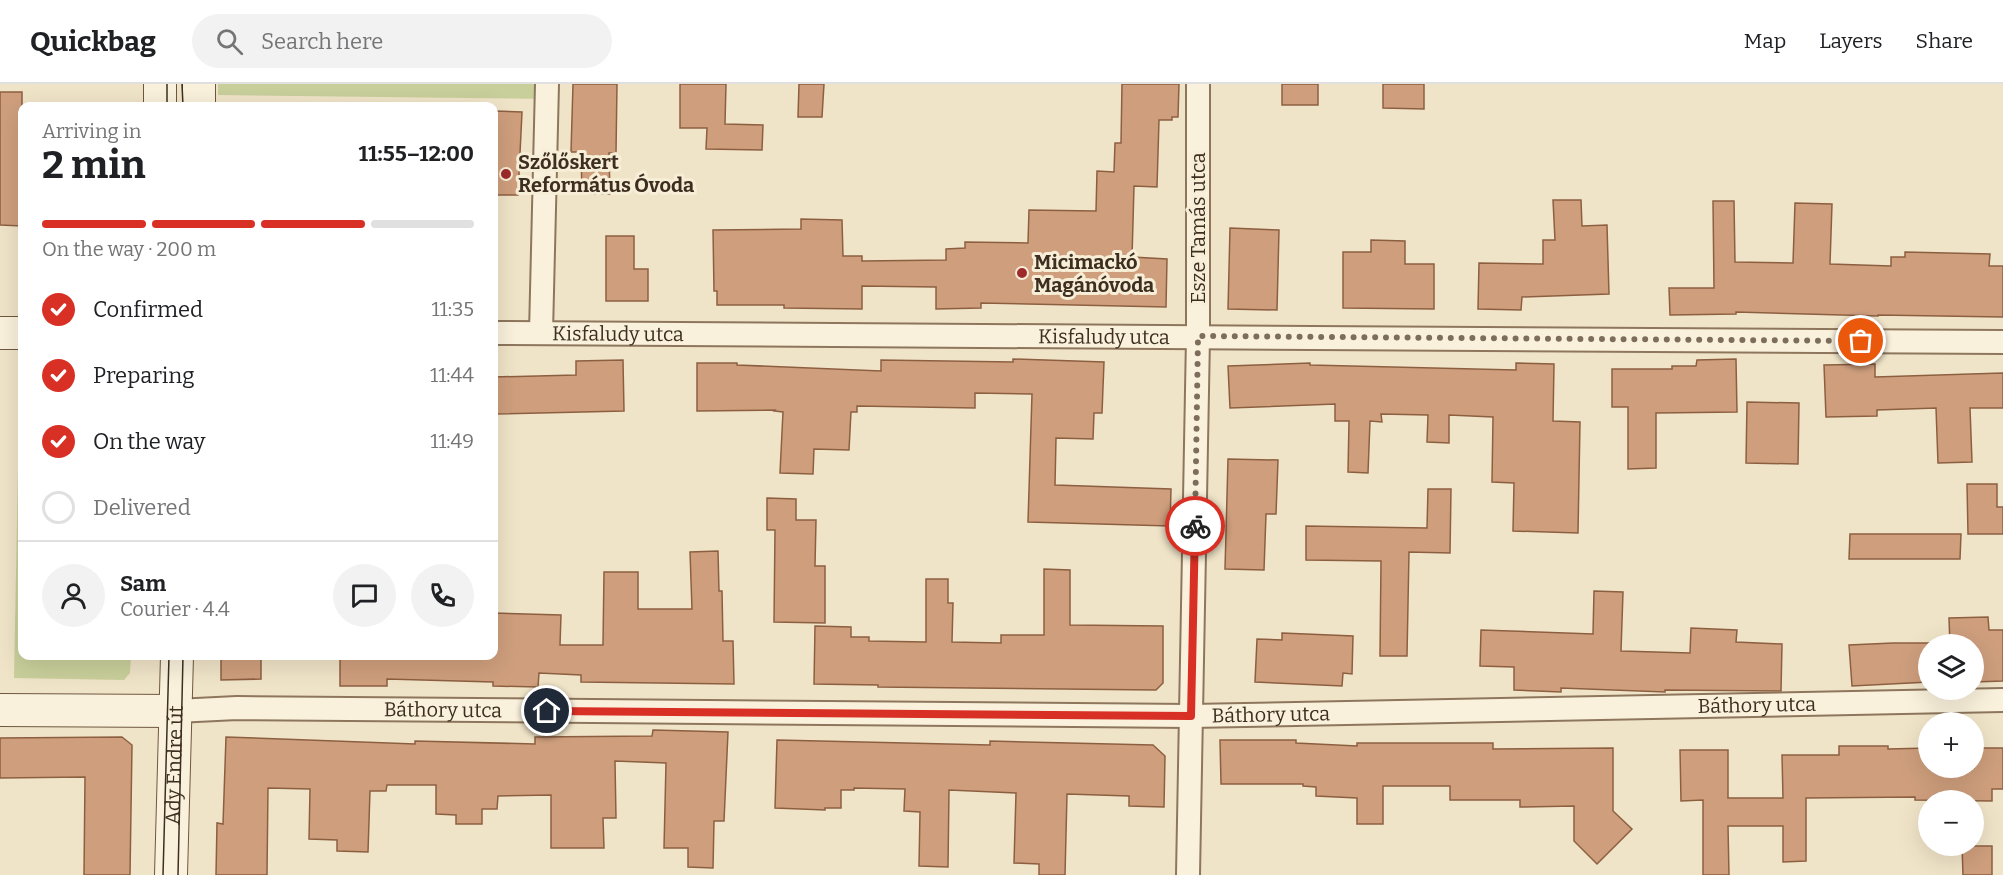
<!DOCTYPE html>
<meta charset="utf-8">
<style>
body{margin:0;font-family:Bitter,serif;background:#f2f2f2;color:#202124;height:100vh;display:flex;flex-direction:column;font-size:22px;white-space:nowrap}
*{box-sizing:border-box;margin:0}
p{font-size:20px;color:#757577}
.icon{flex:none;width:33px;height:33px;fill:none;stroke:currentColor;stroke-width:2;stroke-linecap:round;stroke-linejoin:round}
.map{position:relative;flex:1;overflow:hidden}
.side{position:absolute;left:18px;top:18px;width:480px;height:558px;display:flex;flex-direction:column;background:#fff;border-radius:12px;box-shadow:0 6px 24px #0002}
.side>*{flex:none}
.controls{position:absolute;left:1918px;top:550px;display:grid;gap:12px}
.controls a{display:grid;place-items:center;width:66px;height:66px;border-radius:50%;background:#fff;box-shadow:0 6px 24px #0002;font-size:30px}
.pin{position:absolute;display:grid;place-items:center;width:51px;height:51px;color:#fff;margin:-26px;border:3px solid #fff;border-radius:50%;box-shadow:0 2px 6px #0007}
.courier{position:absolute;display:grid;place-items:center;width:60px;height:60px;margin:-30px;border:4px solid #d93025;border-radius:50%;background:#fff;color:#222;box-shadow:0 2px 8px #0007}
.headline em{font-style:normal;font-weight:700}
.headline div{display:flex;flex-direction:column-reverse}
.headline{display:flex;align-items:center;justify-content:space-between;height:102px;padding:0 24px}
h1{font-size:39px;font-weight:700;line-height:45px}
.bar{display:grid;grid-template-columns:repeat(4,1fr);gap:9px 6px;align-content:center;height:72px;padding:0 24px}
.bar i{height:8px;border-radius:4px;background:#e0e0e0}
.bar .current{background:#d93025}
.bar p{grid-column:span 4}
.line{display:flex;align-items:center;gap:15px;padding:0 24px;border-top:2px solid #e0e0e0}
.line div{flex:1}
.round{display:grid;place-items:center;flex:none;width:63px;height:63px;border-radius:32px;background:#f2f2f2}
ol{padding:0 24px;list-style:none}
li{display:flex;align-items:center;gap:18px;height:66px}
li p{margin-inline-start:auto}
li .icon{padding:6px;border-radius:50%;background:#d93025;color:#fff;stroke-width:4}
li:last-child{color:#757577}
li i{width:33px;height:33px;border:3px solid #e0e0e0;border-radius:50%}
header{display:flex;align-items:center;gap:36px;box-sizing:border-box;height:84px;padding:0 30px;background:#fff;border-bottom:2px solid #e0e0e0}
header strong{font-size:28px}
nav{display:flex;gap:33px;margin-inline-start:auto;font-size:21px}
.search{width:420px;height:54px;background:#f2f2f2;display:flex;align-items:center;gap:15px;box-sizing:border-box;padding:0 21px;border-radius:33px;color:#757577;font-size:22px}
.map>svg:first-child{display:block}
.green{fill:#c9cf9b}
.building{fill:#cf9f7d;stroke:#8d5f41;stroke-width:1.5}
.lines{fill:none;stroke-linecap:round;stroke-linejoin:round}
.street-casing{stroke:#8d765c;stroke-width:26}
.secondary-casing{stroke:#6f573f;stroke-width:34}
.street{stroke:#faf1dc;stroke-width:22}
.secondary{stroke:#faf1dc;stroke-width:32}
.tram{stroke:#3d2e20;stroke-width:1.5}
.done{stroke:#7c6e5b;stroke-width:6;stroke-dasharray:0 10.8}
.route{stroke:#d93025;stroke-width:8}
.poi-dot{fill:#9e2a2b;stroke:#f7eed8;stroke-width:2}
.labels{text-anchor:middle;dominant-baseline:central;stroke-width:6;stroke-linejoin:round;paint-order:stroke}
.poi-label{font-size:20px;font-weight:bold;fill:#3d2e20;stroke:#f7eed8;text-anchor:start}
.street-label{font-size:20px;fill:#3d2e20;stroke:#f7eed8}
</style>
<header>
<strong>Quickbag</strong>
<div class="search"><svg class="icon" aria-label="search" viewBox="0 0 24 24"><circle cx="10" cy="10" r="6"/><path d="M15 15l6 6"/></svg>Search here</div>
<nav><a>Map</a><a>Layers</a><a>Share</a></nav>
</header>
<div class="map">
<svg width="2003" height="791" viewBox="0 0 2003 791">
<rect width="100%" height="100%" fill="#f0e4c8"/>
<g class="green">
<polygon points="218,0 547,0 547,15 218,11"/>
<polygon points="20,278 22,278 22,572 131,572 130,589 124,596 14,594"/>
</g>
<g class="building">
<polygon points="573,0 617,0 616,69 609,69 610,110 582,110 581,68 571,68"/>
<polygon points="680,0 726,0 725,40 763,41 762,66 706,65 707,44 680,44"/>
<polygon points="799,0 824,0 822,33 798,33"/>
<polygon points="1122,0 1179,0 1178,33 1172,33 1172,36 1159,36 1157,103 1134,102 1132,173 1167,175 1166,223 981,219 981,224 936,225 936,203 862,202 862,225 784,224 784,221 717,221 717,207 714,207 713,146 801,145 801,135 842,136 843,172 862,172 862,177 946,176 946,165 965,164 965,158 1028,159 1029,126 1096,127 1097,87 1114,88 1115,59 1121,59"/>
<rect x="1282" y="0" width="36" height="21"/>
<polygon points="1383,0 1424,0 1424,25 1383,24"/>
<polygon points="0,8 22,8 22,142 0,141"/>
<polygon points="494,27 522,28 518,111 494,111"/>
<polygon points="1553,116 1581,116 1582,142 1607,141 1609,210 1522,213 1521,226 1478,225 1479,179 1543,180 1543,156 1555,156"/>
<polygon points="1713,117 1734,117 1735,178 1793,179 1795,119 1832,120 1830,180 1891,182 1891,173 1905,173 1905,168 1990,170 1989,182 2003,182 2003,233 1878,231 1878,232 1736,228 1736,230 1670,231 1669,204 1714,204"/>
<polygon points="1230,144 1279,146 1277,226 1228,225"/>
<polygon points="606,152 634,152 634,185 648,185 648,217 606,217"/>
<polygon points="1371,156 1405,157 1405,180 1434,180 1434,225 1343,224 1343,168 1371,168"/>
<polygon points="1013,275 1104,278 1102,329 1094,329 1093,355 1056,354 1055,401 1171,405 1170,442 1028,438 1032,310 975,309 975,324 857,322 857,328 851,328 849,366 814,365 813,390 780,389 783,328 774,327 775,326 697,327 697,279 737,279 737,281 881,287 881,276 1013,278"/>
<polygon points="1736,275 1737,328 1656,329 1656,384 1628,385 1628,323 1612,323 1612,285 1672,285 1672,282 1696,282 1697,276"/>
<polygon points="623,276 624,327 494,330 494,293 576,291 576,277"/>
<polygon points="1310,279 1310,281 1516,286 1516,279 1554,280 1553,337 1580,338 1578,449 1513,447 1514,399 1492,398 1493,333 1449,331 1449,359 1427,358 1428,331 1381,330 1382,338 1370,337 1368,389 1348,388 1349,337 1335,337 1335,320 1230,324 1228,282"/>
<polygon points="1875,280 1875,293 2003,289 2003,324 1970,324 1972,378 1938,379 1936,324 1877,326 1877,332 1826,333 1824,281"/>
<polygon points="1747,318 1799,319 1798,380 1746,379"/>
<polygon points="1228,375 1278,376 1276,430 1266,430 1264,486 1225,485"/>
<polygon points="1967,400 1997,400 1997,423 2003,423 2003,450 1968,450"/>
<polygon points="1428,405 1451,405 1450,469 1409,468 1407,572 1380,572 1381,477 1306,476 1306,442 1427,444"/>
<polygon points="767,414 796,415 796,436 816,436 815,482 825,482 825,539 774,538 775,446 767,446"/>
<polygon points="1850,450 1961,450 1960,475 1849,475"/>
<polygon points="718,467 719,507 722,507 723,557 733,557 734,600 581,598 581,591 539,589 538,603 493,602 493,598 387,595 387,602 340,602 340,572 494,572 494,529 561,531 560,561 603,561 604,488 638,488 638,525 692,525 690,468"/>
<polygon points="1044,485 1070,486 1070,541 1163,542 1163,599 1156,606 878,603 878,601 814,600 815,542 851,543 851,553 869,553 869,557 926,558 926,495 948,495 948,519 953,519 952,558 1001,559 1001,551 1044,551"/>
<polygon points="1594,507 1623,508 1621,567 1690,569 1691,544 1737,546 1736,558 1782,560 1781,607 1665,606 1665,608 1561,604 1561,608 1514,606 1514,583 1480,582 1481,546 1593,550"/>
<polygon points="1988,533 1989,546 2003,546 2003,597 1974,598 1974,561 1950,561 1949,534"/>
<polygon points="1282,549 1353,552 1352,590 1343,589 1342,602 1255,598 1257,555 1282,556"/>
<polygon points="1893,559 1929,559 1929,598 1852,602 1849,561"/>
<polygon points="221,572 261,572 261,595 221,596"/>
<polygon points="653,646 728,648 724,737 714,737 713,784 688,783 688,764 664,764 666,679 615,677 616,734 603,734 604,764 551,764 551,711 498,712 497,725 482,725 482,740 456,740 456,731 436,730 436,701 387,701 386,707 370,707 368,768 337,767 337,756 309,755 310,705 268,704 267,791 216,791 217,739 223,740 226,653 415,660 415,657 535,660 535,653 652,652"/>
<polygon points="122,653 132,661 130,791 84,791 85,693 0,694 0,654"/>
<polygon points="777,656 990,661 990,657 1153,661 1165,672 1164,723 1129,722 1129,712 1067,710 1065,791 1039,791 1039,780 1014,779 1016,709 949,706 948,783 919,782 920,728 904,727 905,705 854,704 854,706 841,706 841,724 825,724 825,726 775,724"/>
<polygon points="1220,656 1296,656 1296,659 1357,662 1357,659 1493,659 1493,665 1613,664 1613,727 1632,745 1597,780 1574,757 1574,722 1520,723 1520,716 1450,716 1450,702 1383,702 1383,740 1357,740 1357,714 1316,712 1316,703 1303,702 1303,700 1221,700"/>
<polygon points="1839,662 1888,662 1888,665 1929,664 1929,684 1974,684 1974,664 2003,664 2003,705 1992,705 1992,717 1915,716 1915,713 1806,714 1806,777 1783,778 1783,742 1728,742 1729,791 1703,791 1703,716 1681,717 1680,666 1728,666 1728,714 1783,714 1782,671 1839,671"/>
<polygon points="1962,762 1992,762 1992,791 1963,791"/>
</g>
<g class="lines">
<defs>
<g id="street">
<path id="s1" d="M494 249 2003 258"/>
<polyline points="541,249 547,0"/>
<path id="s2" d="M176 627 237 624 1191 632 2003 616"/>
<polyline points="1188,791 1198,253 1198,0"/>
</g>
<g id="secondary">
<polyline points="160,0 160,22"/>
<polyline points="199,22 199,0"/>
<polyline points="0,249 22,249"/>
<polyline points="0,626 176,627"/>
<path id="s3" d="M171 791 177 572"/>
</g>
</defs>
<use href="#street" class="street-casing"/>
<use href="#secondary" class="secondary-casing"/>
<use href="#street" class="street"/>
<use href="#secondary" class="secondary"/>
<g class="tram">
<polyline points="167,0 167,22"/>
<polyline points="182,0 183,22"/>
<polyline points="163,791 169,572"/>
<polyline points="178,791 183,572"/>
</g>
</g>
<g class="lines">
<polyline class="done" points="1195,442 1198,252 1861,257"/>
<polyline class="route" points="547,627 1191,632 1195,442"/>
</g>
<g class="poi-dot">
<circle cx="506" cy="90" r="6"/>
<circle cx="1022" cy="189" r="6"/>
</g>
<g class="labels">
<g class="poi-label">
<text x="518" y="78">Szőlőskert<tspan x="518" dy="23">Református Óvoda</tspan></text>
<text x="1034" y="178">Micimackó<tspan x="1034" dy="23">Magánóvoda</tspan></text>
</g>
<g class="street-label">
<text transform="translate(1198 144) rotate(-90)">Esze Tamás utca</text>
<text stroke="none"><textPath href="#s1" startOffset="124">Kisfaludy utca</textPath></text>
<text stroke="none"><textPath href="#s1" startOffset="610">Kisfaludy utca</textPath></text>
<text stroke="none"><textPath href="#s2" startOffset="1581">Báthory utca</textPath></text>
<text stroke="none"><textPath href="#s2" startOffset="267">Báthory utca</textPath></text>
<text stroke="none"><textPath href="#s2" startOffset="1095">Báthory utca</textPath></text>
<text stroke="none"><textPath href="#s3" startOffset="110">Ady Endre út</textPath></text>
</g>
</g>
</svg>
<div class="controls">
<a><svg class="icon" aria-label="layers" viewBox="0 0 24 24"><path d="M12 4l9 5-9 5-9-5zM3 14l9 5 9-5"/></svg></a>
<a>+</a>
<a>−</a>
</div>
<div class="pin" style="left:1861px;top:257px;background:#ea580c"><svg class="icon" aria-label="bag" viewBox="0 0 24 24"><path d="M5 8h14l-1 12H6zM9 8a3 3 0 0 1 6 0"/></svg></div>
<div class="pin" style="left:547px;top:627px;background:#1f2937"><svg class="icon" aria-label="home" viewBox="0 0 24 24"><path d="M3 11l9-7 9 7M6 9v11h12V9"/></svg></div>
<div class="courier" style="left:1195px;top:442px"><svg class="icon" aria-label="bike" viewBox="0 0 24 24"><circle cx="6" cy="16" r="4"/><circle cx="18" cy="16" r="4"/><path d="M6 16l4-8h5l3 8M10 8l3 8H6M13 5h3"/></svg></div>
<section class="side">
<div class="headline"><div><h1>2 min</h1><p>Arriving in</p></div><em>11:55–12:00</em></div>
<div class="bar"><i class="current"></i><i class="current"></i><i class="current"></i><i></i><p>On the way · 200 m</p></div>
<ol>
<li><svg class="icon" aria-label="check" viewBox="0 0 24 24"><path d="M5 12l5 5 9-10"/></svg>Confirmed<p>11:35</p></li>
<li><svg class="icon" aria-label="check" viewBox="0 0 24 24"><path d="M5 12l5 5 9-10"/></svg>Preparing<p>11:44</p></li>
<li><svg class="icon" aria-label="check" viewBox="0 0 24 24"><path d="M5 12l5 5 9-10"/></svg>On the way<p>11:49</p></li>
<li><i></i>Delivered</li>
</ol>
<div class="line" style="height:108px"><a class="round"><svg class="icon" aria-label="person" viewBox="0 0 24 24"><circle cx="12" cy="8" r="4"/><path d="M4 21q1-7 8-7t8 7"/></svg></a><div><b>Sam</b><p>Courier · 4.4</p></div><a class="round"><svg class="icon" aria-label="chat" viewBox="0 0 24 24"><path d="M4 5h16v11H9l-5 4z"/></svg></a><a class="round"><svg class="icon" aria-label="phone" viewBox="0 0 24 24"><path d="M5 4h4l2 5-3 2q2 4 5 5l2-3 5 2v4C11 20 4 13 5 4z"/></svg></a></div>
</section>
</div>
